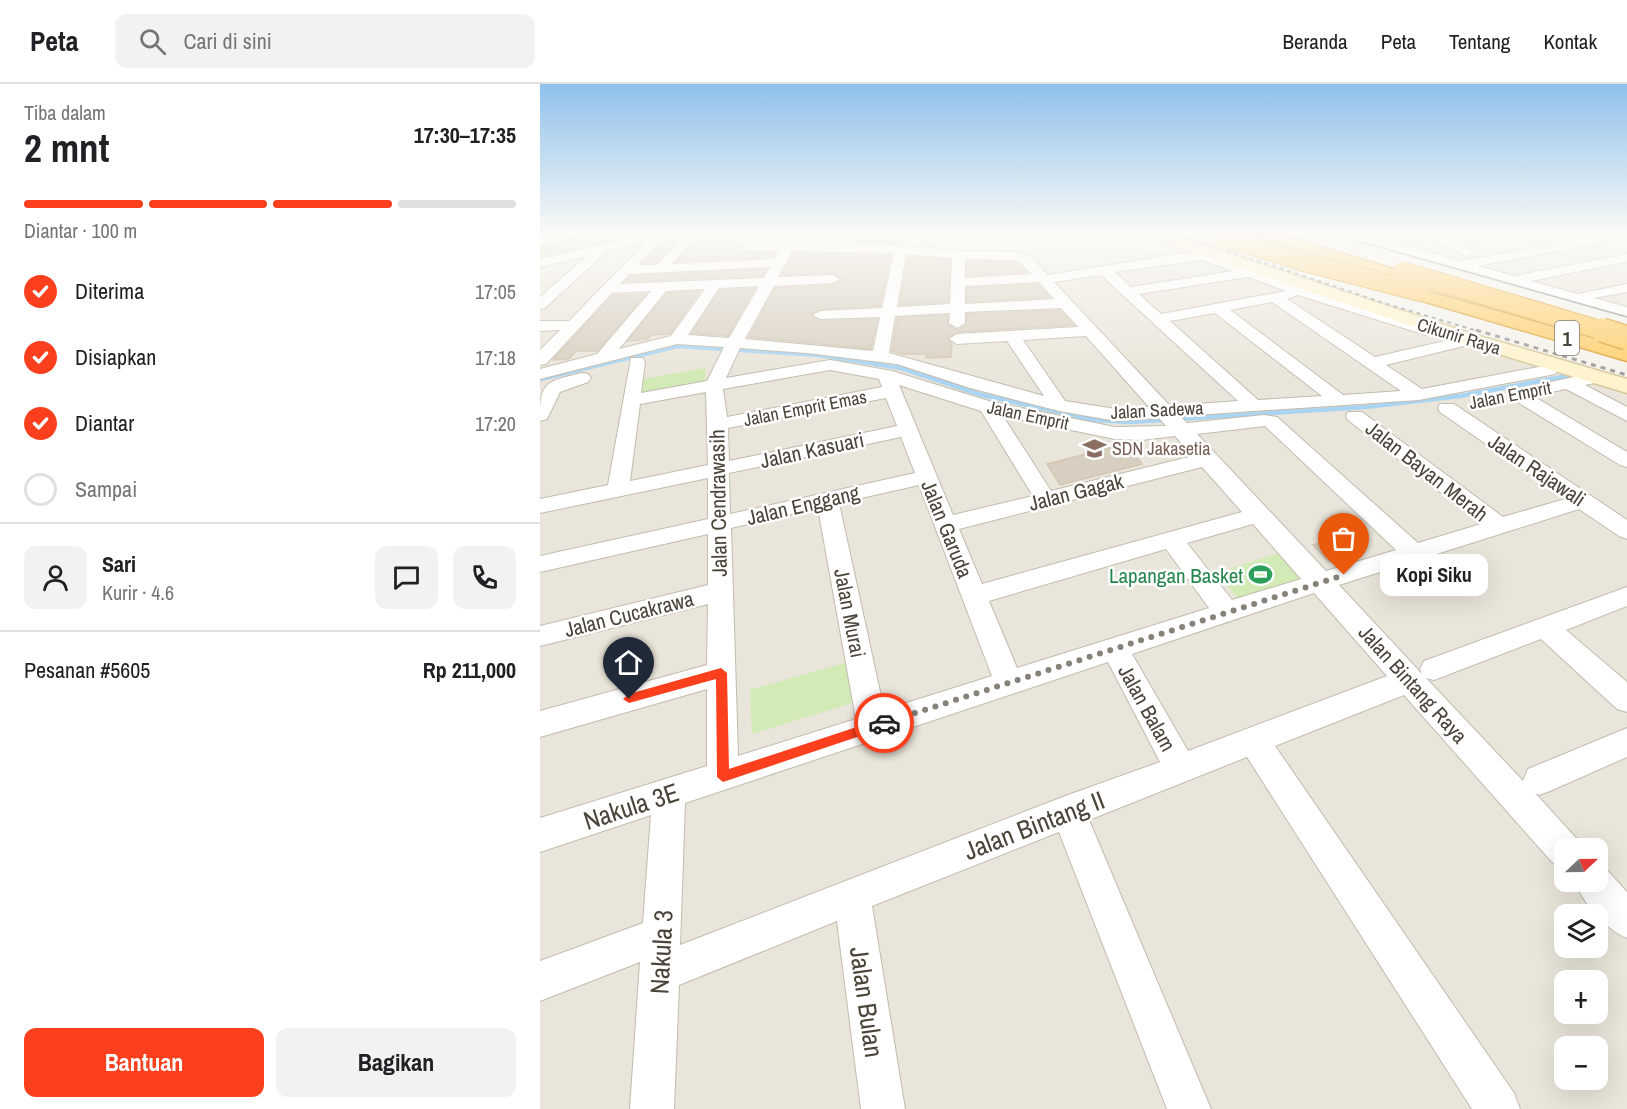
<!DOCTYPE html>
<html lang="id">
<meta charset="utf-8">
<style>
body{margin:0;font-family:"Archivo Narrow",sans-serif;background:#f2f2f2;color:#202124;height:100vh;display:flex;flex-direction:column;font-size:22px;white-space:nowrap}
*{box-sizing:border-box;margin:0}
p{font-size:20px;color:#757577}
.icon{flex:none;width:33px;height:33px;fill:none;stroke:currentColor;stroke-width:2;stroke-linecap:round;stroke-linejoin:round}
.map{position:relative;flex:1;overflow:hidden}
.drawer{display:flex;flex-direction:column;background:#fff;width:540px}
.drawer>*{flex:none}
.needle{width:39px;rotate:68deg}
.fabs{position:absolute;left:1014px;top:754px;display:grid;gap:12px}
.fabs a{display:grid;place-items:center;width:54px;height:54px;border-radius:12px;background:#fff;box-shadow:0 6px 24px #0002;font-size:30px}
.pin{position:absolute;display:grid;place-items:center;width:51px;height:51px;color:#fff;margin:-62px -26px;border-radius:50% 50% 50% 0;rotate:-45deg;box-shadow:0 0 6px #0007}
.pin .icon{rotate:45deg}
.courier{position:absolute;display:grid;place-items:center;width:60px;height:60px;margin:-30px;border:4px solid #fc3f1d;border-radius:50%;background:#fff;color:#222;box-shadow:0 2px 8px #0007}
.bubble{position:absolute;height:42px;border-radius:12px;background:#fff;box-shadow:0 6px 24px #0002;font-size:20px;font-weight:800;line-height:42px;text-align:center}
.summary em{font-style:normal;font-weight:800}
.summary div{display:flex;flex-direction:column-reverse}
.summary{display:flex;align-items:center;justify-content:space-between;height:102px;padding:0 24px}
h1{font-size:39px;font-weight:800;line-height:45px}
.bar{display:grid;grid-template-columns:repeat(4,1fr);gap:9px 6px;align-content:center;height:72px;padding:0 24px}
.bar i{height:8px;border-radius:4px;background:#e0e0e0}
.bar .on{background:#fc3f1d}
.bar p{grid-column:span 4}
.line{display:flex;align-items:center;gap:15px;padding:0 24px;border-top:2px solid #e0e0e0}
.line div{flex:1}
.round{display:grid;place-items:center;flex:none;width:63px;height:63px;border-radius:12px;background:#f2f2f2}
ol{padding:0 24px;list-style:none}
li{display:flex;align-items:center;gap:18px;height:66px}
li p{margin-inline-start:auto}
li .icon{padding:6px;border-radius:50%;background:#fc3f1d;color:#fff;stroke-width:4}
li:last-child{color:#757577}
li i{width:33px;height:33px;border:3px solid #e0e0e0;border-radius:50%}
.cta{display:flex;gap:12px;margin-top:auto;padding:12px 24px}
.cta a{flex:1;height:69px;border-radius:12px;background:#fc3f1d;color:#fff;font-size:24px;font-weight:800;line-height:69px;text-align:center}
.cta a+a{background:#f2f2f2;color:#202124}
header{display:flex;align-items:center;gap:36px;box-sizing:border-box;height:84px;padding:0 30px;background:#fff;border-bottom:2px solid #e0e0e0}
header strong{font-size:28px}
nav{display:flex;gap:33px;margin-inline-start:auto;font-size:21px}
.search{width:420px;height:54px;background:#f2f2f2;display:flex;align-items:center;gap:15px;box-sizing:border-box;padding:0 21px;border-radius:12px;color:#757577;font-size:22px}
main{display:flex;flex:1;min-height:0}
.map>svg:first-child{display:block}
.residential{fill:#eae5da;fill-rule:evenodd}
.education{fill:#efe8d6}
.green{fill:#d2eab5}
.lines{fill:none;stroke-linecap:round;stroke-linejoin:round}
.stream{stroke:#a9d4f2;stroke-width:4.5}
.building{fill:#d8cfc1;stroke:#d3c7b4;stroke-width:1.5}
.lane-casing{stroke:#c2bbae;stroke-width:2}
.street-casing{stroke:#c2bbae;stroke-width:2}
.secondary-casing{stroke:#d6c79b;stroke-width:3}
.highway-casing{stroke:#e0a43c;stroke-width:3}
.lane{fill:#fff;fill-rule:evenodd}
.street{fill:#fff;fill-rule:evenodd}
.secondary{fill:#fff3cd;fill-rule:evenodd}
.highway{fill:#ffcf6e;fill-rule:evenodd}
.tram{stroke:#9a9a9a;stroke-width:1.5}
.rail-far1{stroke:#9a9a9a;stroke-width:2;stroke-dasharray:4 4;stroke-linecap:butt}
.rail{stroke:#9a9a9a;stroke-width:3;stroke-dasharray:5 5;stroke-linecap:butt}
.highway-bridge-far1-casing{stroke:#e0a43c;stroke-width:20;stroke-linecap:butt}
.highway-bridge-casing{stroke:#e0a43c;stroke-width:26;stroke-linecap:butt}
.highway-bridge-far1{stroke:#ffcf6e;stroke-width:18}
.highway-bridge{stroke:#ffcf6e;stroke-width:23}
.route{fill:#fc3f1d}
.done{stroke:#878178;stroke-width:6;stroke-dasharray:0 10.8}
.labels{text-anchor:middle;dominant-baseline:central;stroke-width:5;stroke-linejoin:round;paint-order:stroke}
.far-street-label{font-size:18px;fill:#4b4439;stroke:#fff}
.far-education-label{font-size:18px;fill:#785e54;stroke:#fff;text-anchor:start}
.shield{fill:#fff;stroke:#817c74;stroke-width:1.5}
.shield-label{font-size:20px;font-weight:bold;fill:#4b4439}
.street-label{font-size:21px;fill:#4b4439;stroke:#fff}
.leisure-label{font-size:21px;fill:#27864d;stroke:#fff;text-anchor:end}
.near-street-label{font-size:26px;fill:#4b4439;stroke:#fff}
</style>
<header>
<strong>Peta</strong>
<div class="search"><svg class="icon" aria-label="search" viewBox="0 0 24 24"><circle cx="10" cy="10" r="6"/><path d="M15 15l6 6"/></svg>Cari di sini</div>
<nav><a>Beranda</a><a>Peta</a><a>Tentang</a><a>Kontak</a></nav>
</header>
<main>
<section class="drawer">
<div class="summary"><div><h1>2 mnt</h1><p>Tiba dalam</p></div><em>17:30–17:35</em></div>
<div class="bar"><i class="on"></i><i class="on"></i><i class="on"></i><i></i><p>Diantar · 100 m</p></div>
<ol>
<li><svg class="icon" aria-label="check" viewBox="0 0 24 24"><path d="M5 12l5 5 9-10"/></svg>Diterima<p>17:05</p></li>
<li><svg class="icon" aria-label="check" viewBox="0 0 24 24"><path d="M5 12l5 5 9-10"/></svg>Disiapkan<p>17:18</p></li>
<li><svg class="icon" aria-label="check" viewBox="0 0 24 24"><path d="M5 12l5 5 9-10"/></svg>Diantar<p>17:20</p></li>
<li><i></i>Sampai</li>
</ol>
<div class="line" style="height:108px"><a class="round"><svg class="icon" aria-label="person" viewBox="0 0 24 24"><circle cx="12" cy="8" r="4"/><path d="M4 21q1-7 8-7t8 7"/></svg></a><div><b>Sari</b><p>Kurir · 4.6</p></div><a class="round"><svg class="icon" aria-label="chat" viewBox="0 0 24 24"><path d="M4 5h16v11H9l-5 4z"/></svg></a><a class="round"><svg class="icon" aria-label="phone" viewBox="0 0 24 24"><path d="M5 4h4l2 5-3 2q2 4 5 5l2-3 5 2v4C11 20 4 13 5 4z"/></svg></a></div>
<div class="line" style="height:78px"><div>Pesanan #5605</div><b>Rp 211,000</b></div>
<div class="cta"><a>Bantuan</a><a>Bagikan</a></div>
</section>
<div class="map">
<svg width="1087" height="1025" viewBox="0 0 1087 1025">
<rect width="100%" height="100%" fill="#f6f3ec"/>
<g class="residential">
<path d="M0 151H192L212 162 356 163 482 170H598L649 162 1087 302V1025H0ZM1024 765H1058V798H1024ZM1024 831H1058V864H1024ZM1024 897H1058V930H1024ZM1024 963H1058V996H1024Z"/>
<polygon points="802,151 1087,151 1087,232"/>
</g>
<polygon class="education" points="282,151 370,151 359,163 268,162"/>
<g class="green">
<polygon points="165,284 165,299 99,310 102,295"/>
<polygon points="742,468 765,494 699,516 677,489"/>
<polygon points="308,578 315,618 212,650 210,606"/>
</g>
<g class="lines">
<polyline class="stream" points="0,295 138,262 279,271 361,284 442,311 555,336 589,338 826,323 920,312 1038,290"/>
</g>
<g class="building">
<polygon points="37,151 83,151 84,154 0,173 0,163 33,156"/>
<polygon points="155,151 177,151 178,158 191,158 198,163 196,166 207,168 236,169 234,173 137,177 155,157"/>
<polygon points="325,151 364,151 355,159 316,158"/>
<polygon points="124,156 135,158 116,179 102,179"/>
<polygon points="253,169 351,171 340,222 280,225 271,230 280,237 337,235 331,265 209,253 235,204 293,201 302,196 293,189 242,191"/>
<polygon points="368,172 410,176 408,218 360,221"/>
<polygon points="427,177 474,178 487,188 427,192"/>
<polygon points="226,185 223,192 85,198 90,192"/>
<polygon points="498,200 509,213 427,218 427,204"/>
<polygon points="215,204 188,252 152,249 180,206"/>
<polygon points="160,207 130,250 111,251 108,255 88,257 127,209"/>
<polygon points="106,210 57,267 36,267 29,275 13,276 73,211"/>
<polygon points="520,226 533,241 417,248 407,254 412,259 411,273 386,274 386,270 362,270 352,267 357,234 408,231 408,241 418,246 426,241 427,230"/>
<polygon points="585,360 602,380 520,401 507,380"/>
<polygon points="798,454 814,470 789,478 773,461"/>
</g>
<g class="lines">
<defs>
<polygon id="lane" points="280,151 286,151 270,165 266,165 266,163"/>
<g id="street">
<polygon points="13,151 35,151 33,154 0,161 0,153"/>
<path d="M105 151H153V156L132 180 235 175 240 167 207 166 183 151H197L213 159 361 161 419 167 476 168 491 173 508 191 644 169H668L768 205 891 243 894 246 886 251 758 211 747 215 835 273 922 253 928 255 930 258 928 261 846 281 882 305 1009 281 1015 282 1018 286 1015 290 879 316 640 332 647 339 724 331 737 333 878 459 941 440 808 336 806 332 808 328H822L963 433 1025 415 900 328 898 324 900 320H914L1087 436V455L1079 452 1039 425 799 501 882 590 880 585 884 577 1087 503V522L1026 546 1087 598V628L1077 625 1001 555 894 596 886 594 983 697 988 685 1087 644V673L1010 707 999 711 995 709 1036 754 1041 765H1024V783L1012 778 864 611 735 662 974 1009 980 1025H932L707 673 549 736 671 1025H627L519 748 332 822 365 1025H321L297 837 139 901 134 1025H90L100 878 0 917V877L103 839 111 731 0 768V734L167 682V605L0 653V627L167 581 168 520 0 562V542L168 501V450L0 488V472L168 435V394L0 429V415L68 401 91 274H103L105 278 101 309 167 297 184 263 137 260 0 295V285L57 270 111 207 72 209 6 280 0 281V266L20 246 0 247V237H29L106 158 67 167 5 224 0 225V213L47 172 0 183V175ZM123 154 140 156 117 181H97ZM252 167 354 169 342 224 280 227 273 231 280 235 340 233 333 267 205 255 234 202 293 199 300 195 293 191 238 193ZM366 170 412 174 410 220 357 223ZM425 175 474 176 481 179 492 190 425 194ZM662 176 693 187 591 203 575 188ZM230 183 224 194 80 200 89 190ZM561 191 698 317 630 322 514 198ZM708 193 746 207 621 230 599 210ZM499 198 514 215 425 220V202ZM219 202 189 254 148 251 179 204ZM165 205 131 252 79 265 126 207ZM732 218 861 307 803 311 690 226ZM521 224 538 243 417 250 409 255 417 260 467 257 504 312 349 269 355 232 410 229 409 239 417 244 425 239V228ZM675 229 782 312 718 316 630 237ZM546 252 609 323 576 325 525 317 483 256ZM200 264 267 269 357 280 430 304 519 327 576 337 619 334 626 342 575 343 452 318 352 287 290 276 186 294ZM290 286 339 295 342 303 187 333 183 305ZM359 301 441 327 493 412 413 431ZM166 308 168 381 90 397 100 320ZM346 314 357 342 189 377 188 344ZM463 332 575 355 602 356 635 352 653 372 511 407ZM725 342 856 466 786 487 657 350ZM361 353 375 389 190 430 189 389ZM662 383 702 428 442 500 419 445ZM379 401 452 592 344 626 299 419ZM278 424 316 635 198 672 191 444ZM713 440 761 495 692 516 647 459ZM626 465 669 524 477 584 449 517ZM774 509 847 592 648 667 592 570ZM568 578 620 678 528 711 140 861 145 719Z"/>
<polygon points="809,151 827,151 921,177 1064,151 1081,151 1080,155 1076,156 938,182 974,192 1087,170 1087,178 991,197 1038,210 1087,200 1087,208 1054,214 1087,223 1087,232 811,154"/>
<polygon points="882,151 897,151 905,154 929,151 957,151 951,155 918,160 934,169 928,173"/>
<polygon points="1057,288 1063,289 1066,293 1063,297 1045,301 1087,323 1087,337 1026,305 993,312 1087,368 1087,383 1080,381 979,319 976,315 978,313 975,309 978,305"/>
<path d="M42 289 48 290 51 294 48 298 20 308 7 335 0 337C0 297 5 298 42 289Z"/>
<path d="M1058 782 1066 785 1087 808V854C1065 845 1044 820 1035 798H1058Z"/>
</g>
<polygon id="secondary" points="608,151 631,151 933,250 1087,295 1087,309 919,258 611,154"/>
<g id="highway">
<polygon points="717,151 740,151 877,192 880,196 877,200 865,200 720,154"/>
<polygon points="844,195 1087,264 1087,277 838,204 835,200 838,196"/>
</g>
</defs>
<use href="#lane" class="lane-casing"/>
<use href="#street" class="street-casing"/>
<use href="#secondary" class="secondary-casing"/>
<use href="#highway" class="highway-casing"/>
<use href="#lane" class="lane"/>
<use href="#street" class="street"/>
<use href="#secondary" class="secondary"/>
<use href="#highway" class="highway"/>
<polyline class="tram" points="796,151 1087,233"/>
<polyline class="rail-far1" points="641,151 847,220 941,248"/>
<polyline class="rail" points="936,246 1087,291"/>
<defs>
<g id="highway-bridge-far1">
<polyline points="678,151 761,177 880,208"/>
<polyline points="862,187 1067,248"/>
</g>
<polyline id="highway-bridge" points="1062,246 1087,254"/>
</defs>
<use href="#highway-bridge-far1" class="highway-bridge-far1-casing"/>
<use href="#highway-bridge" class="highway-bridge-casing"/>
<use href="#highway-bridge-far1" class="highway-bridge-far1"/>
<use href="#highway-bridge" class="highway-bridge"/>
</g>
<linearGradient id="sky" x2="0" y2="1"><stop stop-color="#8fc1ec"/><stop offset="0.51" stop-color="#fbfaf6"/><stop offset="1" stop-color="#fbfaf6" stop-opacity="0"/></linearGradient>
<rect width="1087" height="294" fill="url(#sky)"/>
<polygon class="route" points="181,584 187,589 189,685 344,634 350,639 344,644 183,698 177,693 176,595 89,619 83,615 89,610"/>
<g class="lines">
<polyline class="done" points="344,639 804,491"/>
</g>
<defs>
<symbol id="school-bare" viewBox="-9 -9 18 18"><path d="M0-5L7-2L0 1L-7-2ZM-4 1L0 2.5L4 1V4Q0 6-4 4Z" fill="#8d6e63" stroke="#fff" stroke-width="2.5" paint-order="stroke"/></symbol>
<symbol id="stadium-bare" viewBox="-9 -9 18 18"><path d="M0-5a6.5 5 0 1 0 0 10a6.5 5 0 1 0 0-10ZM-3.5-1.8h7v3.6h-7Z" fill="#2e9e5b" stroke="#fff" stroke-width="2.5" paint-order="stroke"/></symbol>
</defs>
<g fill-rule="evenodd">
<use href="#school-bare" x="538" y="348" width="33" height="33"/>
<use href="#stadium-bare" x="704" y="474" width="33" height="33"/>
</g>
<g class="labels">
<g class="far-street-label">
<text transform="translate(919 252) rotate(17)">Cikunir Raya</text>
<text transform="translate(970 311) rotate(-11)">Jalan Emprit</text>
<text transform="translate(265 324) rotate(-11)">Jalan Emprit Emas</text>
<text transform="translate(617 326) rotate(-3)">Jalan Sadewa</text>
<text transform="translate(488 331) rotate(12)">Jalan Emprit</text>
</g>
<g class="far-education-label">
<text x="572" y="364">SDN Jakasetia</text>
</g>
<rect class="shield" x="1015" y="237" width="24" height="34" rx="4.5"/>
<g class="shield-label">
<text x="1027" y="254">1</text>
</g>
<g class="street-label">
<text transform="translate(272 366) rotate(-12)">Jalan Kasuari</text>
<text transform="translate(997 386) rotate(34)">Jalan Rajawali</text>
<text transform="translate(887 387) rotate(38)">Jalan Bayan Merah</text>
<text transform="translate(536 408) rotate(-14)">Jalan Gagak</text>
<text transform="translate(178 419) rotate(-91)">Jalan Cendrawasih</text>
<text transform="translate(263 421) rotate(-13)">Jalan Enggang</text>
<text transform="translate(407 445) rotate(68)">Jalan Garuda</text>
<text transform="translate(310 529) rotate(79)">Jalan Murai</text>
<text transform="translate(89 530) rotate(-14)">Jalan Cucakrawa</text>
<text transform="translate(873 600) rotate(48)">Jalan Bintang Raya</text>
<text transform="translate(607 624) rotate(61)">Jalan Balam</text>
</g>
<g class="leisure-label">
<text x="703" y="491">Lapangan Basket</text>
</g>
<g class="near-street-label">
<text transform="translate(91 722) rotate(-18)">Nakula 3E</text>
<text transform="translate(494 741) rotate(-21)">Jalan Bintang II</text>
<text transform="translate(121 868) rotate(-87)">Nakula 3</text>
<text transform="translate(327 918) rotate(82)">Jalan Bulan</text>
</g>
</g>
</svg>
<div class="fabs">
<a><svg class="needle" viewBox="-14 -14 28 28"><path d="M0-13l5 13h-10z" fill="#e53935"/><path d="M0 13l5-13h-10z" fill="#757577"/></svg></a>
<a><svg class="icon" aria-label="layers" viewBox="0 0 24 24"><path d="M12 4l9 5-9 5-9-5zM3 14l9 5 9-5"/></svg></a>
<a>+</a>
<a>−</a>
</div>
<div class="pin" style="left:804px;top:491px;background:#ea580c"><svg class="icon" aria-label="bag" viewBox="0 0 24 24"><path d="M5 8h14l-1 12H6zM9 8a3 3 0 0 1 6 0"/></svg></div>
<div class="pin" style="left:89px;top:615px;background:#1f2937"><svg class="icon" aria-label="home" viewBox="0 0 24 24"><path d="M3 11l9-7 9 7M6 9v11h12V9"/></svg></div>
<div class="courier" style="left:344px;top:639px"><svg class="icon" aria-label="car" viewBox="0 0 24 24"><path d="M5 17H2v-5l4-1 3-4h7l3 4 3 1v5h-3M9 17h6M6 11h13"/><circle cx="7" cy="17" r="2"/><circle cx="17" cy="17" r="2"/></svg></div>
<div class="bubble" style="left:840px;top:470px;width:108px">Kopi Siku</div>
</div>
</main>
